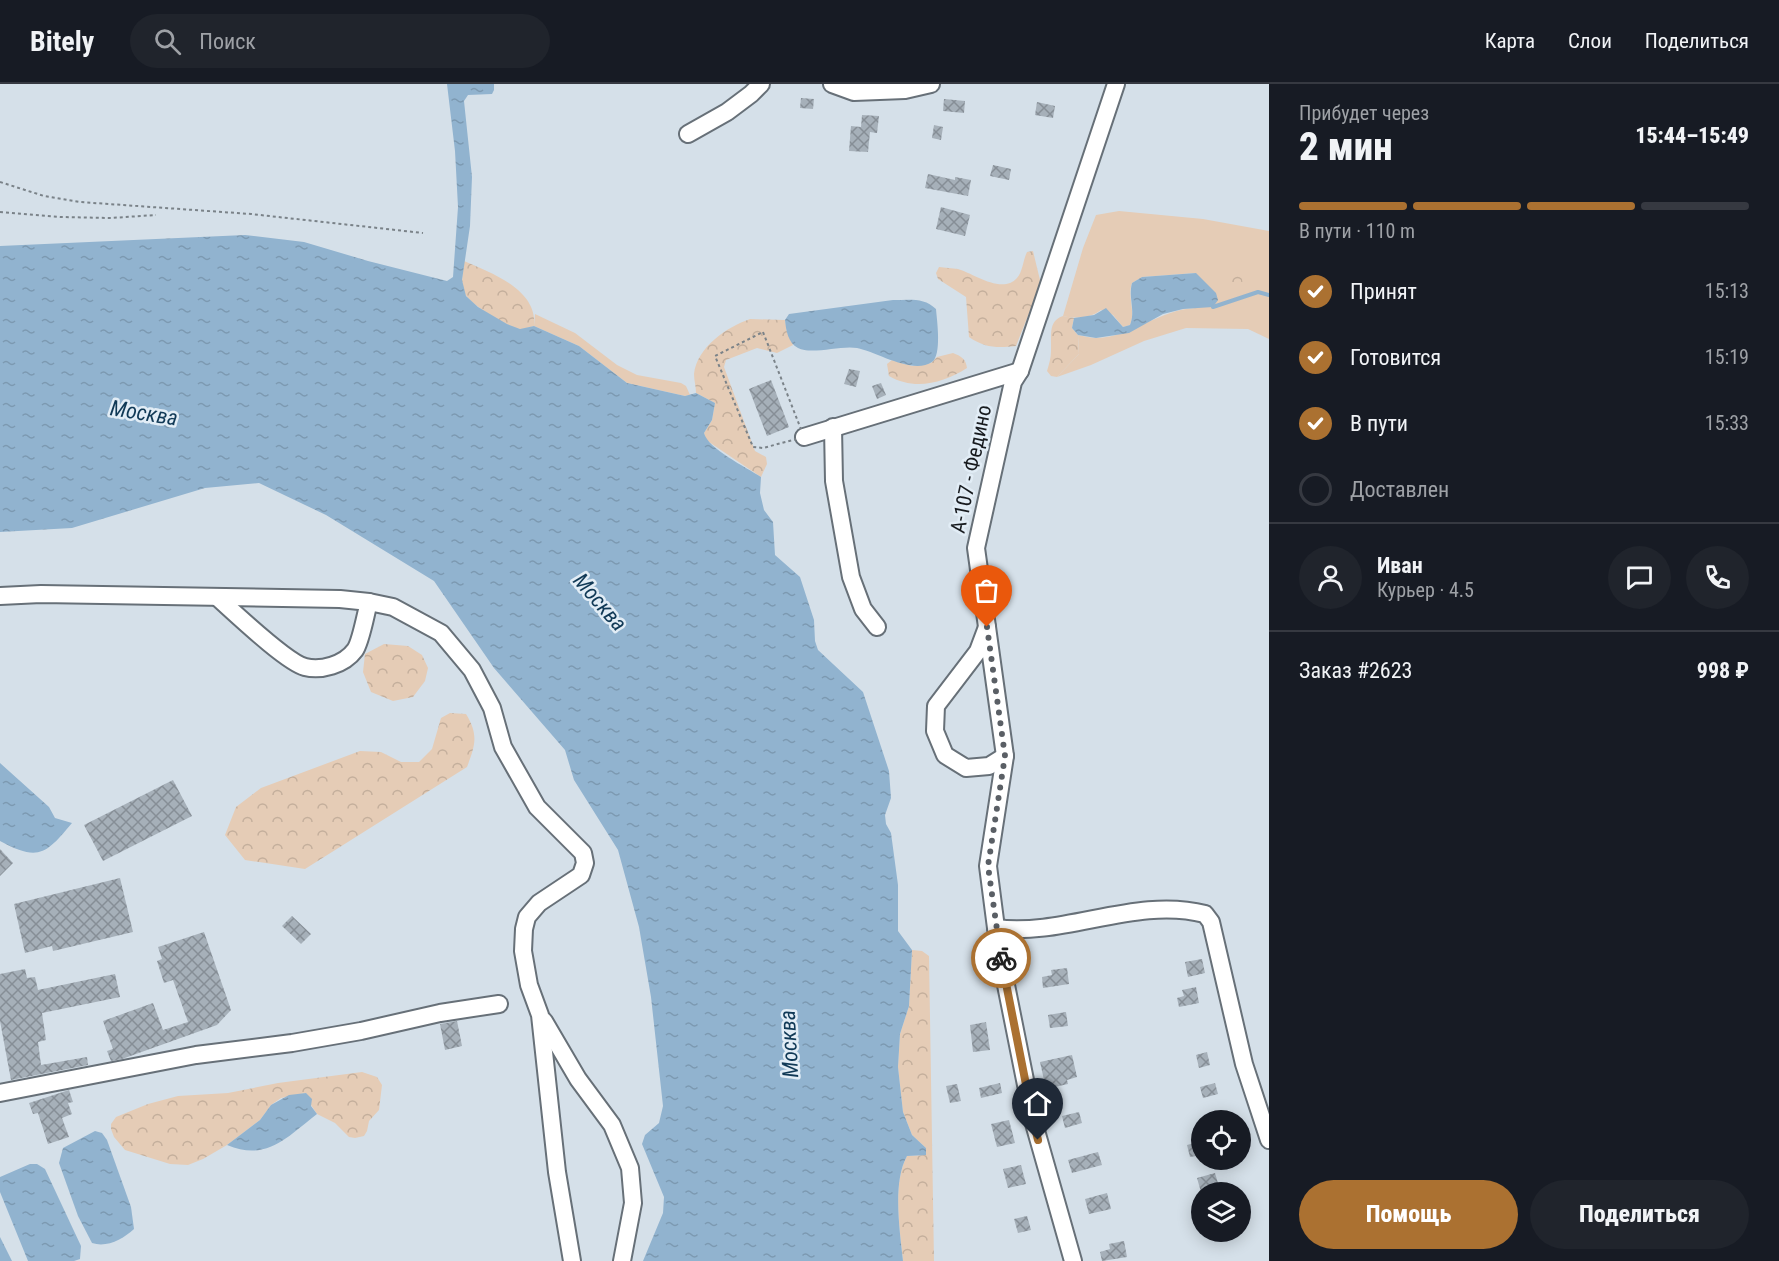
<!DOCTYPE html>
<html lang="ru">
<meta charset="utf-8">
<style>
body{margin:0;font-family:"Roboto Condensed",sans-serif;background:#20242c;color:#f1f3f6;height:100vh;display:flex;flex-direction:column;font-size:22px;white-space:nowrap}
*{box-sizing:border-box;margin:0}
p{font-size:20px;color:#9ea1a6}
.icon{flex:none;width:33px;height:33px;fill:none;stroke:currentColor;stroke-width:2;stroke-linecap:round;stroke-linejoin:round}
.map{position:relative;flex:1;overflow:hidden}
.panel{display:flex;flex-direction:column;background:#171b24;width:510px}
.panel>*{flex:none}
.buttons{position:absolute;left:1191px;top:1026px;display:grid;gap:12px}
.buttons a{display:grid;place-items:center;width:60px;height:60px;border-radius:50%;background:#171b24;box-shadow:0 3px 15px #0003;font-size:30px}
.pin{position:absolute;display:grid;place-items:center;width:51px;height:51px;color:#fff;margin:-62px -26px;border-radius:50% 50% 50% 0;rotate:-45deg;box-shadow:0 0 6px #0007}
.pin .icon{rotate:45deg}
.courier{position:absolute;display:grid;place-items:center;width:60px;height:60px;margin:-30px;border:4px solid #ab7131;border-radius:50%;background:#fff;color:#222;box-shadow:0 2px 8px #0007}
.headline em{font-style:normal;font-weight:800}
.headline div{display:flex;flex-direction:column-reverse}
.headline{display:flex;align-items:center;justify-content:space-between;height:102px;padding:0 30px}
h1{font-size:39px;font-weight:800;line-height:45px}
.bar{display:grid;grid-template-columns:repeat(4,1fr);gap:9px 6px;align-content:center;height:72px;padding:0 30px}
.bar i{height:8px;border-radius:4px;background:#363941}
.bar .on{background:#ab7131}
.bar p{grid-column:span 4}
.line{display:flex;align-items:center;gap:15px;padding:0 30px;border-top:2px solid #363941}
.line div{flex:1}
.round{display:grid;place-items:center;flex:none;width:63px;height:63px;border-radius:32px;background:#20242c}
ol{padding:0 30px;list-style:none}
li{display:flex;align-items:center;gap:18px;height:66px}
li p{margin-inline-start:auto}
li .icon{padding:6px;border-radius:50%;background:#ab7131;color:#fff;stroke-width:4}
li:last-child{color:#9ea1a6}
li i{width:33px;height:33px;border:3px solid #363941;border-radius:50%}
.primary-button{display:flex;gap:12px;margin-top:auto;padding:12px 30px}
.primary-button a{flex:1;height:69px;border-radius:36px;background:#ab7131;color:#fff;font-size:24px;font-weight:800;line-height:69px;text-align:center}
.primary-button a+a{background:#20242c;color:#f1f3f6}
header{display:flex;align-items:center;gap:36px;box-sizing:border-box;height:84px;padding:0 30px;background:#171b24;border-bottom:2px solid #363941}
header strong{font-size:28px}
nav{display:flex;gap:33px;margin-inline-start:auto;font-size:21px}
.search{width:420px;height:54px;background:#20242c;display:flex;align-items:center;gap:15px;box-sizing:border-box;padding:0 21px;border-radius:33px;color:#9ea1a6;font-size:22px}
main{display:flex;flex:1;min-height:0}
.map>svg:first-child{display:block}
.grass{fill:#e5ccb6}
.forest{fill:url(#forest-crowns)}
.water{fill:url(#water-ripples)}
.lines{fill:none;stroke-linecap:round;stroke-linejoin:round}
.stream{stroke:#91b3cf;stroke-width:4}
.building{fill:url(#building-cross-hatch)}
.minor-casing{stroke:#677078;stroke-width:20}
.path{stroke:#7a8288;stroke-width:2;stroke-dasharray:3 3;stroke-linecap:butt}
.minor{stroke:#fff;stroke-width:16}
.done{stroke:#5a5f65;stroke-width:6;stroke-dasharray:0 10.8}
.route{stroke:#ab7131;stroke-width:8}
.labels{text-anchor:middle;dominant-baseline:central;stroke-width:5;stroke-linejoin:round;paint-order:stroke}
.street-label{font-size:21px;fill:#171a1e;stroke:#e2edf6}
.water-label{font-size:22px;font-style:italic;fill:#103956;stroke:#e2edf6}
</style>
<header>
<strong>Bitely</strong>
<div class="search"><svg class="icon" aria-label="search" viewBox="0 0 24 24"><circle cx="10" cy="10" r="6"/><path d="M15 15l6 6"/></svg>Поиск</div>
<nav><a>Карта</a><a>Слои</a><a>Поделиться</a></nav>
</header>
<main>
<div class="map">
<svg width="1269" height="1177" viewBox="0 0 1269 1177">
<defs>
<pattern id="forest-crowns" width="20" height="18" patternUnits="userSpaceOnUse" patternTransform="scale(1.5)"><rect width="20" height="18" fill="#e5ccb6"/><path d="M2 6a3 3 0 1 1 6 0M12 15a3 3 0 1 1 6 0" fill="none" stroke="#c4af9c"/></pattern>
<pattern id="water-ripples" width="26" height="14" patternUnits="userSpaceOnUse" patternTransform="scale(1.5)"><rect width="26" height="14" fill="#91b3cf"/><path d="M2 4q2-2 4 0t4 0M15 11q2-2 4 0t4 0" fill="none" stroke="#7c99b1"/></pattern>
<pattern id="building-cross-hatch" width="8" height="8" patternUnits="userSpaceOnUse" patternTransform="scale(1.5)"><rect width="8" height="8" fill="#a6b0b9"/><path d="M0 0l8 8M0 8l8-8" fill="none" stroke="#868e96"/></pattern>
</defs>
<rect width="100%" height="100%" fill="#d5e0e9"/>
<g class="grass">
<path d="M1119 127 1203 135 1269 147V255L1248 245 1186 244 1144 257 1091 281 1057 293 1079 270 1078 251C1084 252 1091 254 1097 254 1132 253 1160 225 1196 224V189L1142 193 1132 199C1127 213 1136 227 1130 241L1123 243 1113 231 1101 226C1091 234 1076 235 1063 232L1083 164 1096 131Z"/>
<polygon points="535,230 575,249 617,281 637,291 681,299 686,302 690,311 685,312 627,299 579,262 534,242"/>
</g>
<g class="forest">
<path d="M1033 167 1040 196 1037 209 1016 262C997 264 985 264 969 253L966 213 938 195 936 189 939 183C945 184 952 184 958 185 973 189 1002 211 1017 194 1023 187 1023 176 1027 168Z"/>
<path d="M464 177C492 189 538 206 534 242 530 243 524 245 520 245 509 244 470 220 465 210 460 200 463 188 464 177Z"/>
<polygon points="1228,185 1242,193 1243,203 1236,209 1223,205 1219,197 1219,188"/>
<path d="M1063 232 1074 234 1072 244 1078 251 1079 270 1057 293 1051 292 1047 287C1049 280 1051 274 1051 267 1052 254 1047 237 1063 232Z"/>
<path d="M750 235 785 236 787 248 793 261 777 269 757 264 726 276 724 283 755 367 766 373 767 380 761 393 706 356 704 349 712 336 715 319 696 309C696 303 694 296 694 290 697 263 727 243 750 235Z"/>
<path d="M953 269C961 272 966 275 967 284 943 299 915 307 889 292L887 280 892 276 912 282 931 279 937 273Z"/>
<polygon points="384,560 408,562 422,571 428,584 425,597 413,613 393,617 371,608 363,588 365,570"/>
<path d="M450 629 466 630C479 651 475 662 467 683L305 785 245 776 225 751 236 723 261 704 360 667 381 668 401 678H419L432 665 441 634Z"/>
<path d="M912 866 922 867 929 872 934 1177H903C900 1146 892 1100 907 1072L926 1071V1064L912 1051 903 1028 898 983 900 950 909 922Z"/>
<polygon points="362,988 377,993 382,1001 379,1026 369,1037 367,1047 364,1052 355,1054 349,1053 335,1039 317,1030 311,1021 306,1009 281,1014 271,1021 260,1036 227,1061 203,1075 188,1081 170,1080 125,1066 114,1053 111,1045 111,1040 116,1033 148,1020 178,1012 228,1009 278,999"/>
</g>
<g class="water">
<path d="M447 0H494V6L492 10 468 11 464 17 472 93 470 142 462 196 466 212 478 223 507 240 520 245 534 242 579 262 627 299 685 312 696 309 715 319 712 336 704 349C708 365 746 383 761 393L760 409 764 426 773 438 775 471 800 493 814 536 815 557 818 566 863 608 889 687 891 714 885 731 886 740 891 749 898 801V847L912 866 909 922 900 950 898 983 903 1028 912 1051 926 1064V1071L907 1072C892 1099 900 1147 903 1177H643L663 1129 664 1113 642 1060 645 1051 659 1039 663 1022 651 913 639 843 618 766 574 696 565 666 494 584 434 497 326 431 259 399 205 404 72 444 0 448V162L245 151 304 158 368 177 447 197 453 193 458 123 455 67Z"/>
<path d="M1196 189 1216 209 1218 216 1213 223 1183 225 1163 230 1129 249 1096 254 1078 251 1072 244 1074 234 1094 231 1106 224 1123 243 1130 241C1136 227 1128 214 1132 199L1142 193Z"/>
<path d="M893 216C909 216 924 213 936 225 937 237 942 271 932 278 913 291 877 268 857 264 841 261 812 271 798 264 788 259 786 246 785 236L789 230Z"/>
<path d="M0 679 49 723 55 734 72 739C46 770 39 778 0 757Z"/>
<path d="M306 1009 312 1015 311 1022 317 1030C287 1053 267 1078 227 1061L260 1036 271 1021 289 1011Z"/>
<path d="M95 1047 102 1049 107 1056 131 1123 134 1145C123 1155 107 1164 92 1159L78 1132 59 1079 63 1064Z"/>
<polygon points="30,1080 37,1080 45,1085 81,1162 80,1175 74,1177 28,1177 0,1108 0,1093"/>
<polygon points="0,1153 12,1177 0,1177"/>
</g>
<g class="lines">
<polyline class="stream" points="1213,223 1258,208 1269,211"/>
</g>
<g class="building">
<polygon points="801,14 814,15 813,25 800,24"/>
<polygon points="944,15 965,17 964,29 943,27"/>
<polygon points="1037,18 1055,22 1053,34 1035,31"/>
<polygon points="862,31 879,32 877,49 870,48 868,68 849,67 851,42 861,43"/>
<polygon points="934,41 943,43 941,56 932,54"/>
<polygon points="993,81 1011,85 1009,96 990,92"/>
<polygon points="928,90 955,96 955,93 971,96 968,112 925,104"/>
<polygon points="941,123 970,131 965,152 936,145"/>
<polygon points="849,285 860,287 856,303 844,300"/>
<polygon points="771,296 789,343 767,352 749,305"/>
<polygon points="881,299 886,311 877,315 872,302"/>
<polygon points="173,696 192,732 103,777 84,741"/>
<polygon points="0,765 13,779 0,792"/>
<polygon points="120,794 133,848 53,867 52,862 25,869 14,820"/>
<polygon points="292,832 311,850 301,860 282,842"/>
<polygon points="204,848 231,926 217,941 122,975 111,977 107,967 113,965 103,937 153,919 163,946 188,938 173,896 164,899 157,877 162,875 158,863"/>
<polygon points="1202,875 1205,889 1188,893 1185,878"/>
<polygon points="1067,884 1069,900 1043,904 1042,893 1052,891 1051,886"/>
<polygon points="25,885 27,894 35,893 38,906 115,890 120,913 42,929 46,956 38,958 41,981 87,973 88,981 11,996 0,937 0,890"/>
<polygon points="1196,903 1199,919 1179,923 1177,914 1184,912 1182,906"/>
<polygon points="1066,928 1068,942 1050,944 1048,931"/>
<polygon points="457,937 462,962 445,966 440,940"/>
<polygon points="986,938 990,966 973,968 970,941"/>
<polygon points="1207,968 1210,981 1199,984 1196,971"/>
<polygon points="1072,971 1077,993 1067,996 1068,1000 1046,1005 1040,978"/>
<polygon points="1000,999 1002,1009 981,1014 979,1004"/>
<polygon points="1215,999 1218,1010 1203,1014 1200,1003"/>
<polygon points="957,1000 961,1017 950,1019 946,1002"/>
<polygon points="69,1006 73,1018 68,1019 72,1030 62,1034 69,1053 48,1060 38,1029 33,1030 29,1019"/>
<polygon points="1079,1028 1082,1039 1065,1044 1062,1032"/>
<polygon points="1009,1036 1015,1059 997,1063 991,1040"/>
<polygon points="1202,1057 1202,1071 1190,1073 1187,1061"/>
<polygon points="1098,1068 1102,1081 1072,1089 1068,1076"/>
<polygon points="1021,1081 1026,1100 1008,1104 1003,1085"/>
<polygon points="1215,1089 1220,1106 1201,1108 1197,1094"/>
<polygon points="1107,1109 1111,1125 1089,1130 1085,1115"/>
<polygon points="1027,1132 1031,1146 1018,1149 1014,1135"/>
<polygon points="1124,1157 1127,1173 1102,1177 1100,1168 1110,1165 1109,1160"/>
</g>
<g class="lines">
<defs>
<g id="minor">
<polyline points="832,0 854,8 905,6 931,0"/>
<polyline points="688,50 727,28 751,10 761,0"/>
<polyline points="833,343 834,397 851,493 863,525 877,543"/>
<polyline points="804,353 1020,287"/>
<polyline points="0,512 41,510 340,515 369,518 393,523 441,549 472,586 492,624 503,663 537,723 583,769 585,779 581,791 539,819 527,833 524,845 523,867 529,901 540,931 557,1088 572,1177"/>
<path d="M218 514C235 529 286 578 305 583 321 587 344 581 355 566 361 558 366 528 369 518"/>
<polyline points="987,543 978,567 936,622 935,647 945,671 966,684 989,682 1005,672"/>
<path d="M996 844C1065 853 1136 812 1205 830L1211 838 1244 980 1269 1056"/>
<polyline points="544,937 578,995 612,1041 630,1084 633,1119 622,1177"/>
<polyline points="0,1009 196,971 292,959 361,947 440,929 499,920"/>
<polyline points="1073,1177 1033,1036 1006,901 996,844 988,782 1005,672 976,464 1013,298 1020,287 1116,0"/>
</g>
</defs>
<use href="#minor" class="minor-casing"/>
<g class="path">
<polyline points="0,98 44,112 80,118 251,130 423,149"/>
<polyline points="0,128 61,133 111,134 156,131"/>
<polygon points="763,248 804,353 763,364 753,363 715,272"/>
</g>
<use href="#minor" class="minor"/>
</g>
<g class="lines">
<polyline class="done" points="987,543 1005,672 988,782 1001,874"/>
<polyline class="route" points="1001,874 1033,1036 1038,1056"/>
</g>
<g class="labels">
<g class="street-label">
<text transform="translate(971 385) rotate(-78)">А-107 - Федино</text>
</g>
<g class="water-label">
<text transform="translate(144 329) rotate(9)">Москва</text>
<text transform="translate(600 518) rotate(49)">Москва</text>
<text transform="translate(789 960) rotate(-93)">Москва</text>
</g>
</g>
</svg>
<div class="buttons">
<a><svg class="icon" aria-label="locate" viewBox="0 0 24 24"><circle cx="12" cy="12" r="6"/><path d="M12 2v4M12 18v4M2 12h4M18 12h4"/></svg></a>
<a><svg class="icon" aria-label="layers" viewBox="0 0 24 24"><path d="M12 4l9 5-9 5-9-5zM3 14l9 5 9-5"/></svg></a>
</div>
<div class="pin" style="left:987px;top:543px;background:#ea580c"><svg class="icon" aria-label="bag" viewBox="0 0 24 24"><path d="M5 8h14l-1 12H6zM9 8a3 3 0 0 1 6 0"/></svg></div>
<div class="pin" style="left:1038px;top:1056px;background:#1f2937"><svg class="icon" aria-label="home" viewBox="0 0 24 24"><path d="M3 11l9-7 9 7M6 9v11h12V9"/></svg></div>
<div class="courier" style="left:1001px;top:874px"><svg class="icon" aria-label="bike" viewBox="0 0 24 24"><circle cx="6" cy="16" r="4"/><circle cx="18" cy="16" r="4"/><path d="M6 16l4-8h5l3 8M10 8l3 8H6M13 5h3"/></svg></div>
</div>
<section class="panel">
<div class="headline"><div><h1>2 мин</h1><p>Прибудет через</p></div><em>15:44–15:49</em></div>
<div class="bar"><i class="on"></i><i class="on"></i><i class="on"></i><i></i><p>В пути · 110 m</p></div>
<ol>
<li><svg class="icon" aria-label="check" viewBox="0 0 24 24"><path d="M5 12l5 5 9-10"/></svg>Принят<p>15:13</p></li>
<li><svg class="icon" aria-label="check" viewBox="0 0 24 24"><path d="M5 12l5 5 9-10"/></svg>Готовится<p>15:19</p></li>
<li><svg class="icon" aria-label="check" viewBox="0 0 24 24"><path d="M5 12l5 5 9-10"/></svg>В пути<p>15:33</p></li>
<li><i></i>Доставлен</li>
</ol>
<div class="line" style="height:108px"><a class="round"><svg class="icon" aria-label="person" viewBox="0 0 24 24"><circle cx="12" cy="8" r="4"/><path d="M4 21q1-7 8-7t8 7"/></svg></a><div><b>Иван</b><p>Курьер · 4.5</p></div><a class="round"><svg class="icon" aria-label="chat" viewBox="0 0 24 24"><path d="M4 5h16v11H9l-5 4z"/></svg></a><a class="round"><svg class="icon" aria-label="phone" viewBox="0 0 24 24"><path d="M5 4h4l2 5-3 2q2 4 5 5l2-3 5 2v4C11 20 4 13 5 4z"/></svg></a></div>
<div class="line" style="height:78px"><div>Заказ #2623</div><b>998 ₽</b></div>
<div class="primary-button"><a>Помощь</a><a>Поделиться</a></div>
</section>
</main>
